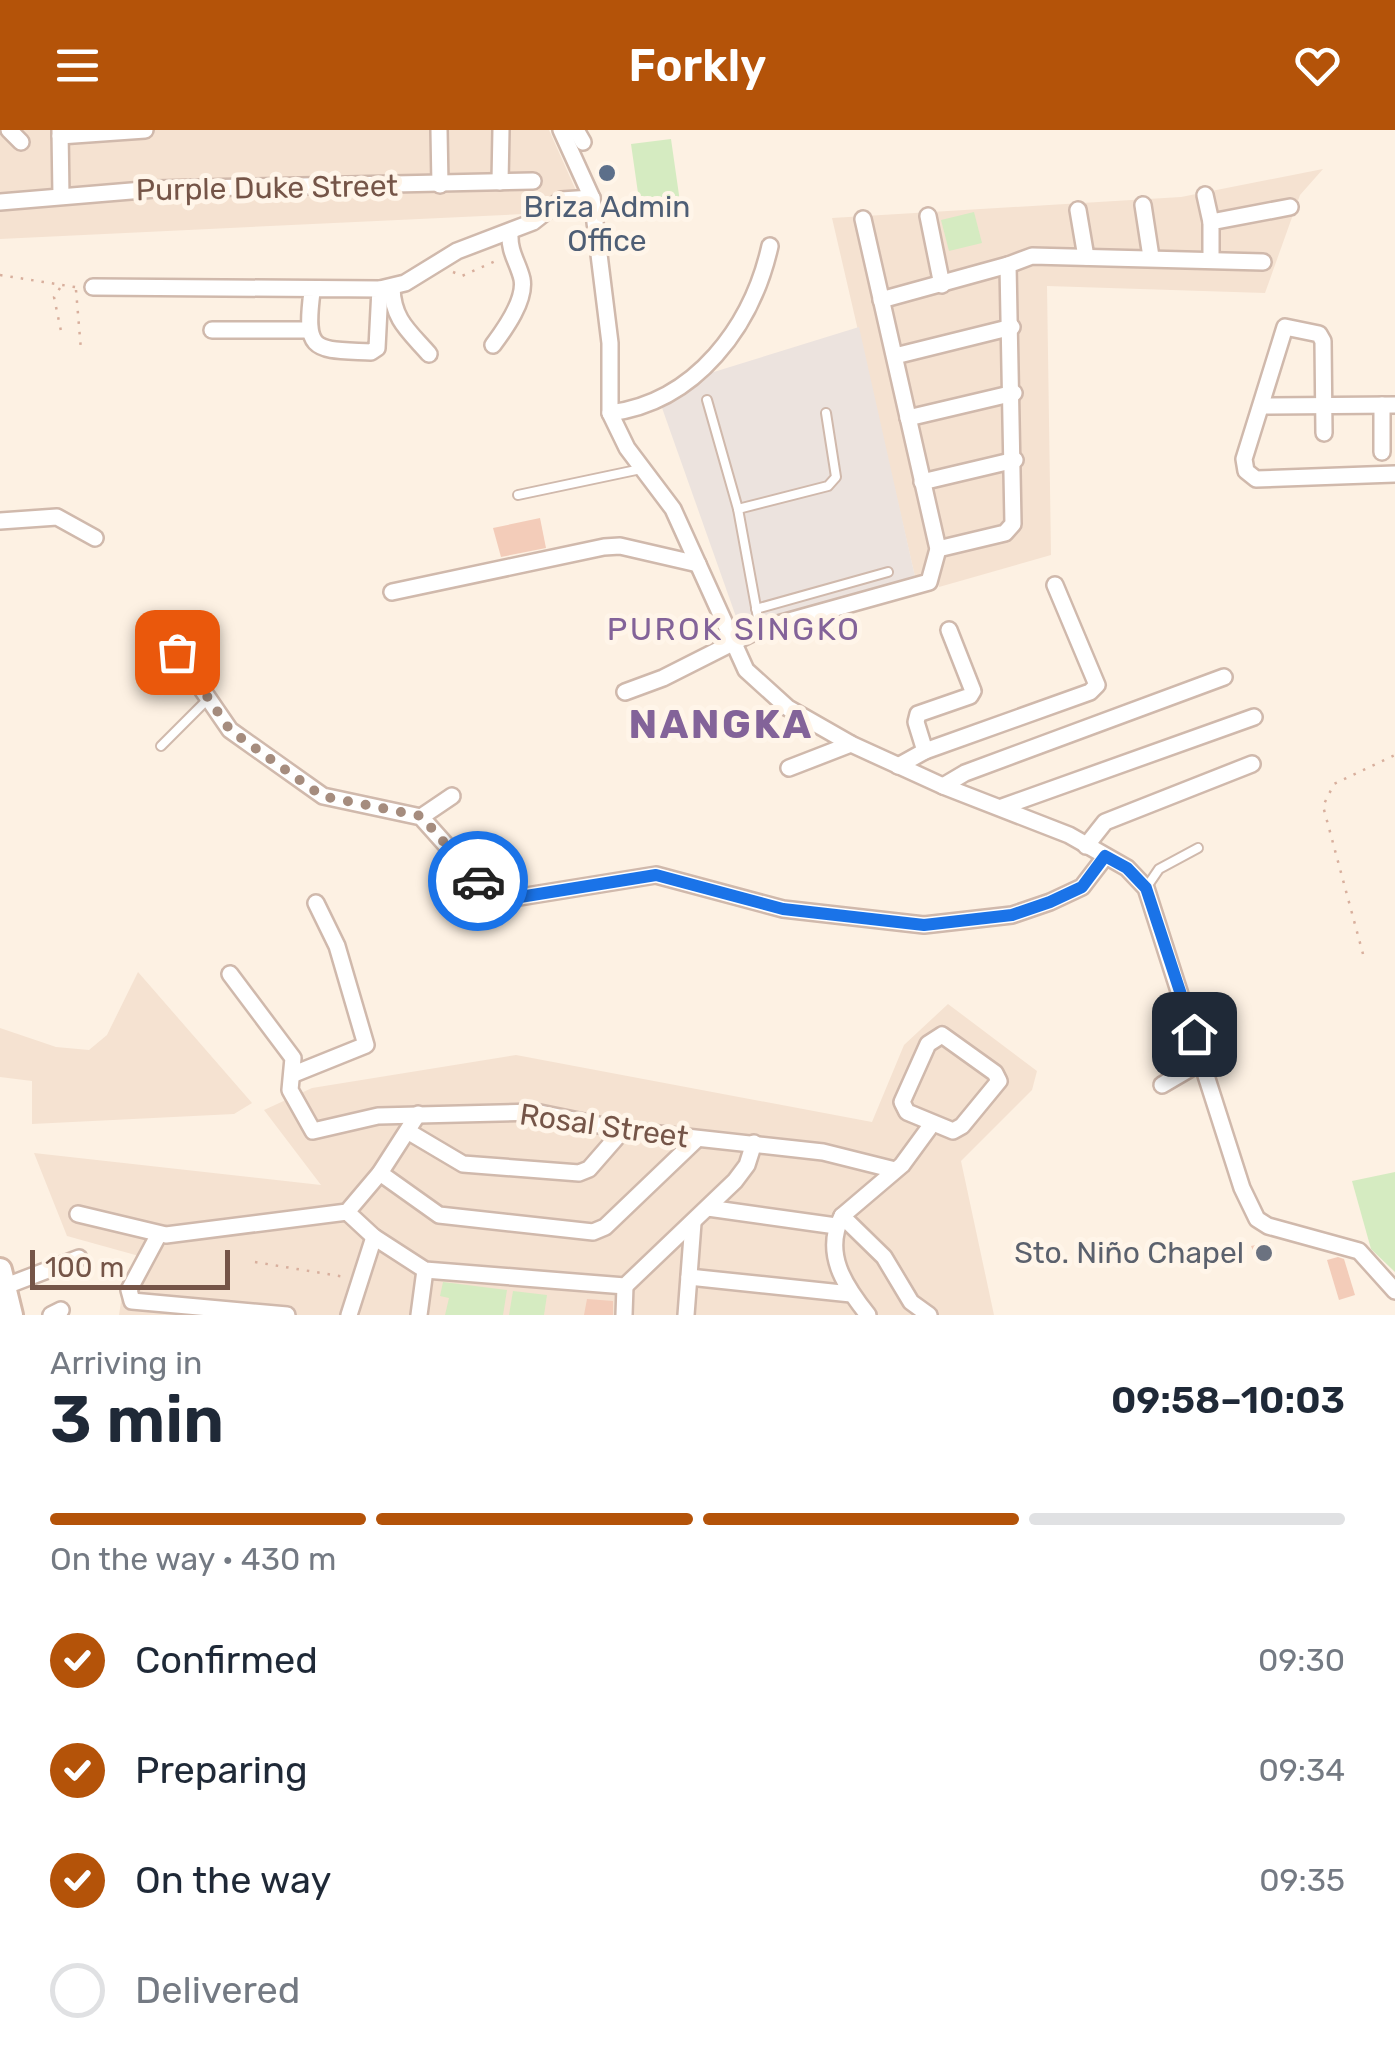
<!DOCTYPE html>
<meta charset="utf-8">
<style>
body{margin:0;font-family:Rubik,sans-serif;background:#f6f6f7;color:#1f2937;height:100vh;display:flex;flex-direction:column;font-size:38px;white-space:nowrap}
*{box-sizing:border-box;margin:0}
p{font-size:32px;color:#747a83}
.icon{flex:none;width:55px;height:55px;fill:none;stroke:currentColor;stroke-width:2;stroke-linecap:round;stroke-linejoin:round}
.map{position:relative;height:1185px;overflow:hidden}
.details{display:flex;flex-direction:column;background:#fff;flex:1}
.details>*{flex:none}
.scale{position:absolute;left:30px;bottom:25px;width:200px;box-sizing:border-box;padding-left:10px;border:5px solid #755548;border-top:0;font-size:28px;line-height:35px;white-space:nowrap;color:#755548;-webkit-text-stroke:8px #fff5e9;paint-order:stroke}
.pin{position:absolute;display:grid;place-items:center;width:85px;height:85px;color:#fff;margin:-42px;border-radius:20px;box-shadow:0 5px 15px #0006}
.courier{position:absolute;display:grid;place-items:center;width:100px;height:100px;margin:-50px;border:8px solid #1a73e8;border-radius:50%;background:#fff;color:#222;box-shadow:0 2px 12px #0007}
.summary em{font-style:normal;font-weight:600}
.summary div{display:flex;flex-direction:column-reverse}
.summary{display:flex;align-items:center;justify-content:space-between;height:170px;padding:0 50px}
h1{font-size:65px;font-weight:600;line-height:75px}
.bar{display:grid;grid-template-columns:repeat(4,1fr);gap:15px 10px;align-content:center;height:120px;padding:0 50px}
.bar i{height:12px;border-radius:8px;background:#e0e1e3}
.bar .selected{background:#b45309}
.bar p{grid-column:span 4}
ol{padding:0 50px;list-style:none}
li{display:flex;align-items:center;gap:30px;height:110px}
li p{margin-inline-start:auto}
li .icon{padding:10px;border-radius:50%;background:#b45309;color:#fff;stroke-width:4}
li:last-child{color:#747a83}
li i{width:55px;height:55px;border:5px solid #e0e1e3;border-radius:50%}
header{display:flex;justify-content:space-between;align-items:center;height:130px;padding:0 50px;background:#b45309;color:#fff;font-size:45px;font-weight:600}
.map>svg:first-child{display:block}
.residential{fill:#f5e2d1}
.industrial{fill:#ece3de}
.green{fill:#d5ebc1}
.building{fill:#f3ccb9}
.lines{fill:none;stroke-linecap:round;stroke-linejoin:round}
.lane-casing{stroke:#d0b9ac;stroke-width:12}
.street-casing{stroke:#d0b9ac;stroke-width:20}
.secondary-casing{stroke:#d4b9a9;stroke-width:28}
.path{stroke:#d8af9d;stroke-width:2.5;stroke-dasharray:2.5 8;stroke-linecap:butt}
.lane{stroke:#fff;stroke-width:8}
.street{stroke:#fff;stroke-width:15}
.secondary{stroke:#fff;stroke-width:22}
.done{stroke:#a58c7e;stroke-width:10;stroke-dasharray:0 18}
.route{stroke:#1a73e8;stroke-width:12}
.service-dot{fill:#5c6f8a;stroke:#fff5e9;stroke-width:4}
.worship-dot{fill:#6b7280;stroke:#fff5e9;stroke-width:4}
.labels{text-anchor:middle;dominant-baseline:central;stroke-width:10;stroke-linejoin:round;paint-order:stroke}
.street-label{font-size:30px;fill:#755548;stroke:#fff5e9}
.service-label{font-size:30px;fill:#4e5e75;stroke:#fff5e9}
.worship-label{font-size:30px;fill:#5b616d;stroke:#fff5e9;text-anchor:end}
.neighbourhood-label{font-size:32px;letter-spacing:2.5px;fill:#836399;stroke:#fff5e9}
.district-label{font-size:40px;font-weight:bold;letter-spacing:2.5px;fill:#836399;stroke:#fff5e9}
</style>
<header><svg class="icon" aria-label="menu" viewBox="0 0 24 24"><path d="M4 6h16M4 12h16M4 18h16"/></svg>Forkly<svg class="icon" aria-label="heart" viewBox="0 0 24 24"><path d="M12 20l-8-8c-3-5 5-10 8-4 3-6 11-1 8 4z"/></svg></header>
<div class="map">
<svg width="1395" height="1185" viewBox="0 0 1395 1185">
<rect width="100%" height="100%" fill="#fdf1e3"/>
<g class="residential">
<polygon points="0,0 549,0 578,65 544,83 0,109"/>
<polygon points="1323,39 1300,65 1265,163 1047,156 1051,425 939,457 935,444 916,451 832,88 1181,67"/>
<polygon points="138,842 252,973 234,984 32,994 32,951 0,947 0,898 56,917 89,920 107,905"/>
<polygon points="948,874 1037,941 1032,960 961,1031 994,1185 119,1185 123,1159 139,1126 67,1106 34,1023 321,1055 264,980 312,958 516,925 872,992 904,915"/>
</g>
<polygon class="industrial" points="859,197 916,451 740,498 661,275 691,249"/>
<g class="green">
<polygon points="671,9 680,72 640,77 631,14"/>
<polygon points="974,82 982,113 949,121 941,90"/>
<polygon points="1395,1042 1395,1142 1371,1119 1352,1051"/>
<polygon points="443,1152 507,1160 503,1185 445,1185 449,1168 440,1166"/>
<polygon points="513,1161 547,1165 544,1185 509,1185"/>
</g>
<g class="building">
<polygon points="540,388 546,418 501,427 493,398"/>
<polygon points="1270,1112 1274,1130 1259,1134 1251,1116"/>
<polygon points="1338,1127 1344,1129 1355,1165 1339,1170 1327,1130"/>
<polygon points="587,1169 613,1171 613,1185 584,1185"/>
</g>
<g class="lines">
<defs>
<g id="lane">
<polyline points="707,270 738,379 760,499"/>
<polyline points="518,365 641,339"/>
<polyline points="738,379 828,356 836,347 826,283"/>
<polyline points="756,479 888,442"/>
<polyline points="161,616 208,569"/>
<polyline points="1146,758 1159,739 1198,718"/>
</g>
<g id="street">
<polyline points="9,0 21,12"/>
<polyline points="60,0 61,66"/>
<polyline points="439,0 440,55"/>
<polyline points="561,0 592,68 610,213 610,283 627,318 673,379 746,540 788,578 851,614 943,656 1069,705 1127,738 1146,758 1242,1058 1257,1089 1268,1096 1359,1121 1395,1161"/>
<polyline points="576,0 583,12"/>
<polyline points="60,6 145,0"/>
<polyline points="500,52 501,0"/>
<polyline points="1205,65 1211,92"/>
<polyline points="0,72 155,59 533,51"/>
<polyline points="1143,75 1151,127"/>
<polyline points="1078,80 1086,127"/>
<polyline points="928,86 942,155"/>
<polyline points="1211,128 1211,92 1290,77"/>
<path d="M93 157 380 159 377 218 371 222C315 219 304 224 312 162"/>
<path d="M392 158C393 190 409 201 429 224"/>
<polyline points="380,159 405,153 457,121 533,92 561,70 592,68"/>
<polyline points="881,170 1008,135"/>
<polyline points="212,200 307,200"/>
<path d="M493 215C505 199 526 170 522 149 518 132 509 123 510 103"/>
<polyline points="895,226 1012,197"/>
<polyline points="1262,276 1395,275"/>
<path d="M610 283C696 272 752 196 770 116"/>
<polyline points="908,288 1014,263"/>
<polyline points="1324,303 1323,211 1319,204 1285,197 1244,329 1246,341 1256,349 1395,344"/>
<polyline points="1382,322 1382,275"/>
<polyline points="922,352 1015,330"/>
<polyline points="0,391 57,387 95,408"/>
<polyline points="938,419 1005,403 1013,394 1008,135 1032,126 1263,132"/>
<polyline points="392,462 604,417 620,416 698,434"/>
<polyline points="177,523 230,600 323,666 421,687 480,753 497,764 520,767 656,745 783,779 924,795 1012,785 1050,772 1082,757 1105,727"/>
<polyline points="625,562 663,548 760,499 929,452 938,419 863,89"/>
<polyline points="925,621 916,592 918,584 970,566 973,561 949,500"/>
<polyline points="898,636 925,621 1090,562 1097,555 1055,455"/>
<polyline points="789,638 851,614"/>
<polyline points="943,656 965,643 1224,547"/>
<polyline points="1002,677 1254,587"/>
<polyline points="421,687 452,666"/>
<polyline points="1086,716 1105,692 1252,634"/>
<polyline points="230,844 293,928 290,960 313,1001 378,986 535,982 623,1000 823,1022 895,1040"/>
<polygon points="942,905 995,943 999,951 962,996 953,1001 907,982 902,972 928,914"/>
<polyline points="294,944 366,915 337,816 316,773"/>
<polyline points="1162,955 1203,931"/>
<polyline points="409,1002 463,1034 579,1043 589,1039 623,1000"/>
<polyline points="380,1043 439,1085 593,1102 605,1097 697,1009"/>
<polyline points="708,1078 836,1096"/>
<polyline points="347,1082 374,1107 425,1140 625,1156 735,1051 747,1035 754,1013"/>
<polyline points="78,1084 166,1105 347,1082 380,1043 418,984"/>
<polyline points="842,1086 884,1127 911,1172 929,1185"/>
<polyline points="159,1104 129,1160 132,1171 287,1185"/>
<polyline points="689,1147 851,1164"/>
<polyline points="6,1156 79,1128"/>
<polyline points="51,1185 61,1180"/>
<polyline points="349,1185 374,1107"/>
<polyline points="419,1185 425,1140"/>
<polyline points="624,1185 625,1156"/>
<polyline points="686,1185 693,1093"/>
<path d="M868 1185C844 1155 823 1123 842 1086L902 1035 932 994"/>
</g>
<polyline id="secondary" points="0,1140 11,1185"/>
</defs>
<use href="#lane" class="lane-casing"/>
<use href="#street" class="street-casing"/>
<use href="#secondary" class="secondary-casing"/>
<g class="path">
<polyline points="453,142 462,146 500,129"/>
<polyline points="0,145 81,158"/>
<polyline points="60,158 54,167 62,206"/>
<polyline points="76,160 81,220"/>
<polyline points="1363,824 1323,676 1334,654 1395,625"/>
<polyline points="255,1132 345,1147"/>
</g>
<use href="#lane" class="lane"/>
<use href="#street" class="street"/>
<use href="#secondary" class="secondary"/>
</g>
<g class="lines">
<polyline class="done" points="177,522 230,600 322,666 421,686 478,751"/>
<polyline class="route" points="478,751 497,764 520,767 656,745 783,779 924,795 1012,785 1050,772 1082,757 1105,726 1127,738 1146,758 1194,904"/>
</g>
<circle class="service-dot" cx="607" cy="43" r="10"/>
<circle class="worship-dot" cx="1264" cy="1123" r="10"/>
<g class="labels">
<g class="street-label">
<text transform="translate(267 58) rotate(-1)">Purple Duke Street</text>
<text transform="translate(604 996) rotate(8)">Rosal Street</text>
</g>
<g class="service-label">
<text x="607" y="77">Briza Admin<tspan x="607" dy="34">Office</tspan></text>
</g>
<g class="worship-label">
<text x="1244" y="1123">Sto. Niño Chapel</text>
</g>
<g class="neighbourhood-label">
<text x="734" y="499">PUROK SINGKO</text>
</g>
<g class="district-label">
<text x="721" y="594">NANGKA</text>
</g>
</g>
</svg>
<div class="scale">100 m</div>
<div class="pin" style="left:177px;top:522px;background:#ea580c"><svg class="icon" aria-label="bag" viewBox="0 0 24 24"><path d="M5 8h14l-1 12H6zM9 8a3 3 0 0 1 6 0"/></svg></div>
<div class="pin" style="left:1194px;top:904px;background:#1f2937"><svg class="icon" aria-label="home" viewBox="0 0 24 24"><path d="M3 11l9-7 9 7M6 9v11h12V9"/></svg></div>
<div class="courier" style="left:478px;top:751px"><svg class="icon" aria-label="car" viewBox="0 0 24 24"><path d="M5 17H2v-5l4-1 3-4h7l3 4 3 1v5h-3M9 17h6M6 11h13"/><circle cx="7" cy="17" r="2"/><circle cx="17" cy="17" r="2"/></svg></div>
</div>
<section class="details">
<div class="summary"><div><h1>3 min</h1><p>Arriving in</p></div><em>09:58–10:03</em></div>
<div class="bar"><i class="selected"></i><i class="selected"></i><i class="selected"></i><i></i><p>On the way · 430 m</p></div>
<ol>
<li><svg class="icon" aria-label="check" viewBox="0 0 24 24"><path d="M5 12l5 5 9-10"/></svg>Confirmed<p>09:30</p></li>
<li><svg class="icon" aria-label="check" viewBox="0 0 24 24"><path d="M5 12l5 5 9-10"/></svg>Preparing<p>09:34</p></li>
<li><svg class="icon" aria-label="check" viewBox="0 0 24 24"><path d="M5 12l5 5 9-10"/></svg>On the way<p>09:35</p></li>
<li><i></i>Delivered</li>
</ol>
</section>
